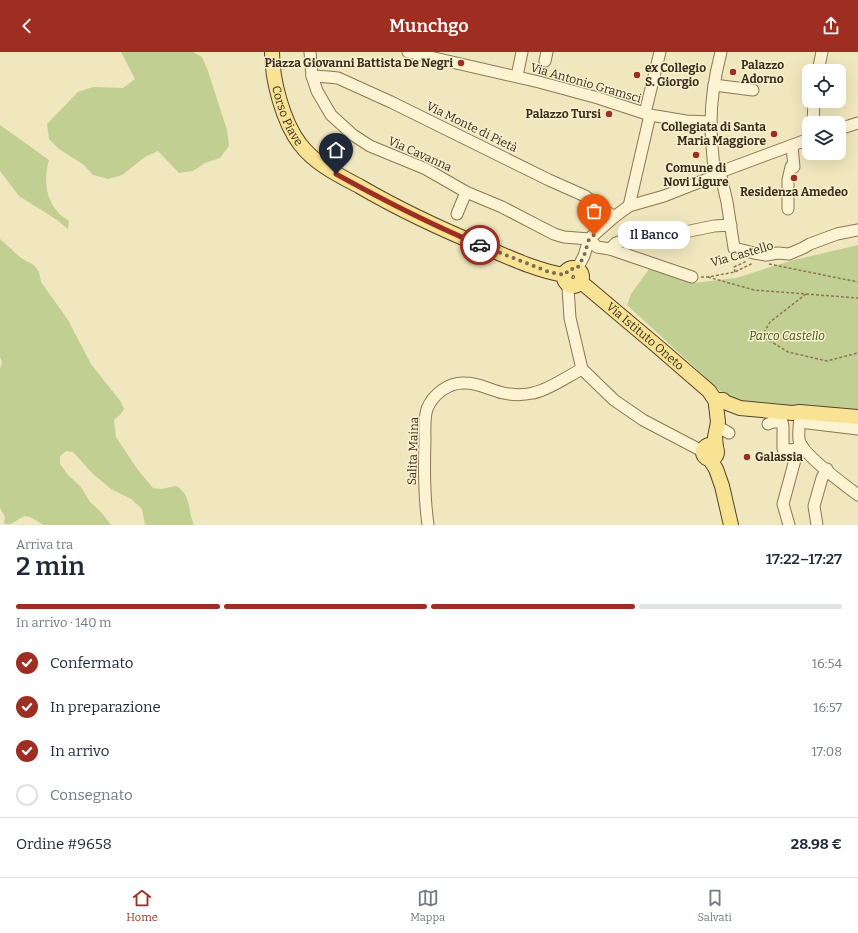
<!DOCTYPE html>
<html lang="it">
<meta charset="utf-8">
<style>
body{margin:0;font-family:Bitter,serif;background:#f2f2f3;color:#1f2937;height:100vh;display:flex;flex-direction:column;font-size:15px;white-space:nowrap}
*{box-sizing:border-box;margin:0}
p{font-size:13px;color:#747a83}
.icon{flex:none;width:22px;height:22px;fill:none;stroke:currentColor;stroke-width:2;stroke-linecap:round;stroke-linejoin:round}
.map{position:relative;height:473px;overflow:hidden}
.sheet{display:flex;flex-direction:column;background:#fff;flex:1}
.sheet>*{flex:none}
.fabs{position:absolute;left:802px;top:12px;display:grid;gap:8px}
.fabs a{display:grid;place-items:center;width:44px;height:44px;border-radius:8px;background:#fff;box-shadow:0 4px 16px #0002;font-size:20px}
.pin{position:absolute;display:grid;place-items:center;width:34px;height:34px;color:#fff;margin:-41px -17px;border-radius:50% 50% 50% 0;rotate:-45deg;box-shadow:0 0 4px #0007}
.pin .icon{rotate:45deg}
.courier{position:absolute;display:grid;place-items:center;width:40px;height:40px;margin:-20px;border:3px solid #9e2e22;border-radius:50%;background:#fff;color:#222;box-shadow:0 1px 5px #0007}
.bubble{position:absolute;height:28px;border-radius:12px;background:#fff;box-shadow:0 4px 16px #0002;font-size:13px;font-weight:600;line-height:28px;text-align:center}
.summary em{font-style:normal;font-weight:600}
.summary div{display:flex;flex-direction:column-reverse}
.summary{display:flex;align-items:center;justify-content:space-between;height:68px;padding:0 16px}
h1{font-size:26px;font-weight:600;line-height:30px}
.bar{display:grid;grid-template-columns:repeat(4,1fr);gap:6px 4px;align-content:center;height:48px;padding:0 16px}
.bar i{height:5px;border-radius:3px;background:#e0e1e3}
.bar .active{background:#9e2e22}
.bar p{grid-column:span 4}
.line{display:flex;align-items:center;gap:10px;padding:0 16px;border-top:1px solid #e0e1e3}
.line div{flex:1}
ol{padding:0 16px;list-style:none}
li{display:flex;align-items:center;gap:12px;height:44px}
li p{margin-inline-start:auto}
li .icon{padding:4px;border-radius:50%;background:#9e2e22;color:#fff;stroke-width:4}
li:last-child{color:#747a83}
li i{width:22px;height:22px;border:2px solid #e0e1e3;border-radius:50%}
header{display:flex;justify-content:space-between;align-items:center;height:52px;padding:0 16px;background:#9e2e22;color:#fff;font-size:18px;font-weight:600}
.tabs{display:flex;justify-content:space-around;align-items:center;height:56px;border-top:1px solid #e0e1e3;background:#fff;font-size:11px;color:#747a83}
.tabs a{display:grid;justify-items:center;gap:2px}
.tabs .active{color:#9e2e22}
.map>svg:first-child{display:block}
.green{fill:#c2cf92}
.lines{fill:none;stroke-linecap:round;stroke-linejoin:round}
.minor-tunnel{stroke:#ccc29d;stroke-width:11;stroke-dasharray:11 5.5;stroke-linecap:butt}
.minor-casing{stroke:#8a7756;stroke-width:13}
.major-casing{stroke:#58442b;stroke-width:16}
.path{stroke:#8a7756;stroke-width:1.5;stroke-dasharray:3 2;stroke-linecap:butt}
.minor{stroke:#fbf3d2;stroke-width:11}
.major{stroke:#f7e393;stroke-width:14}
.done{stroke:#796e54;stroke-width:4;stroke-dasharray:0 7.2}
.route{stroke:#9e2e22;stroke-width:5}
.poi-dot{fill:#9e2e22;stroke:#f8f0ce;stroke-width:1.5}
.labels{text-anchor:middle;dominant-baseline:central;stroke-width:3;stroke-linejoin:round;paint-order:stroke}
.poi-label{font-size:12px;font-weight:bold;fill:#392d1b;stroke:#f8f0ce;text-anchor:end}
.street-label{font-size:12px;fill:#392d1b;stroke:#f8f0ce}
.park-label{font-size:12px;font-style:italic;fill:#435720;stroke:#f8f0ce}
</style>
<header><svg class="icon" aria-label="back" viewBox="0 0 24 24"><path d="M15 5l-7 7 7 7"/></svg>Munchgo<svg class="icon" aria-label="share" viewBox="0 0 24 24"><path d="M12 15V3M7 8l5-5 5 5M5 13v7h14v-7"/></svg></header>
<div class="map">
<svg width="858" height="473" viewBox="0 0 858 473">
<rect width="100%" height="100%" fill="#f1e7be"/>
<g class="green">
<polygon points="121,0 193,0 202,5 208,19 227,78 229,94 220,106 205,111 193,119 179,121 158,99 145,105 122,123 108,127 93,123 84,113 59,97 49,87 47,72 78,40 93,35 123,36 135,27"/>
<path d="M0 73 49 108C44 125 45 145 57 159 60 163 65 166 69 169L68 177 57 168 19 144 0 119Z"/>
<path d="M0 187 21 206 34 213 39 220 41 230 68 268 91 312 121 350 124 357 120 363 114 368 116 385 138 418 153 436 161 437 176 434C192 443 187 458 194 473H145L142 457 131 447 111 437 93 422 73 400 66 399 60 404V412L69 424 81 435 90 450 101 460 111 473H44L30 465 24 464 11 472H4L5 465 0 456V317L2 310 0 305Z"/>
<polygon points="858,193 858,359 756,352 740,350 728,346 627,253 631,242 649,217 694,231 736,226 790,209"/>
</g>
<g class="lines">
<polyline class="minor-tunnel" points="541,25 545,9"/>
<defs>
<g id="minor">
<polyline points="310,0 312,24 317,39 331,63 353,83 370,94 426,117 466,140 502,155 554,182 564,185 589,187 614,165 629,154 664,144 715,124 720,120 809,87"/>
<polyline points="408,0 539,30 598,46 650,63 686,69 711,70"/>
<polyline points="545,9 547,0"/>
<polyline points="818,19 822,0"/>
<polyline points="312,24 328,25 338,26 391,50 549,128 585,144 614,165"/>
<polyline points="517,24 522,0"/>
<polyline points="714,33 753,38"/>
<polyline points="645,61 660,0"/>
<polyline points="813,71 814,49"/>
<polyline points="839,77 858,71"/>
<polyline points="720,120 727,150 734,196 754,201 766,203 778,201 789,202 803,196 810,192 837,182 858,178"/>
<path d="M715 124C713 107 711 89 711 71 711 47 715 23 721 0"/>
<polyline points="629,154 650,63"/>
<polyline points="788,157 788,128 791,115 794,115 792,94"/>
<polyline points="457,162 466,140"/>
<polyline points="610,197 616,191 626,187 680,181 714,174 731,173"/>
<polyline points="577,217 584,204 589,187 597,195 610,197 692,225"/>
<polyline points="569,233 568,236 570,266 582,317 614,348 643,368 704,400"/>
<path d="M800 360C800 369 798 380 799 388 802 402 846 434 858 443"/>
<polyline points="800,370 858,377"/>
<polyline points="768,372 773,370 782,370 783,374 783,397 792,398 802,394"/>
<polyline points="717,377 722,377 729,381"/>
<path d="M428 473C424 444 424 416 425 388 425 378 424 366 427 357 433 342 449 330 465 331 479 331 490 338 503 341 512 343 524 343 533 341 549 338 568 324 582 317"/>
<polyline points="789,473 783,452 796,404 802,394"/>
<polyline points="817,473 814,454 822,426 827,417"/>
</g>
<g id="major">
<path id="s1" d="M272 0C272 28 283 70 300 92 314 111 338 123 359 134 400 158 443 178 487 196 510 206 541 220 565 223"/>
<circle cx="573" cy="225" r="9"/>
<path id="s2" d="M581 230 657 294 709 339 715 348 716 352"/>
<polyline points="727,351 740,356 792,361 800,360 858,365"/>
<circle cx="710" cy="400" r="7"/>
<polyline points="716,396 715,385 718,370 716,353 719,348 723,348"/>
<polyline points="709,406 716,417 722,434 731,473"/>
</g>
</defs>
<use href="#minor" class="minor-casing"/>
<use href="#major" class="major-casing"/>
<g class="path">
<polyline points="769,212 858,230"/>
<polyline points="735,220 734,215 747,209"/>
<polyline points="701,225 708,225 735,220 753,211"/>
<polyline points="708,225 754,238 858,246"/>
<polyline points="806,242 770,270 762,284 788,300 827,309 858,301"/>
</g>
<use href="#minor" class="minor"/>
<use href="#major" class="major"/>
</g>
<g class="lines">
<polyline class="done" points="480,193 549,220 565,223 569,217 577,217 584,204 589,187 594,183"/>
<path class="route" d="M336 122C383 148 430 172 480 193"/>
</g>
<g class="poi-dot">
<circle cx="461" cy="11" r="4"/>
<circle cx="733" cy="20" r="4"/>
<circle cx="637" cy="23" r="4"/>
<circle cx="609" cy="62" r="4"/>
<circle cx="774" cy="82" r="4"/>
<circle cx="696" cy="103" r="4"/>
<circle cx="794" cy="126" r="4"/>
<circle cx="747" cy="405" r="4"/>
</g>
<g class="labels">
<g class="poi-label">
<text x="453" y="11">Piazza Giovanni Battista De Negri</text>
<text x="741" y="13" text-anchor="start">Palazzo<tspan x="741" dy="14">Adorno</tspan></text>
<text x="645" y="16" text-anchor="start">ex Collegio<tspan x="645" dy="14">S. Giorgio</tspan></text>
<text x="601" y="62">Palazzo Tursi</text>
<text x="766" y="75">Collegiata di Santa<tspan x="766" dy="14">Maria Maggiore</tspan></text>
<text x="696" y="116" text-anchor="middle">Comune di<tspan x="696" dy="14">Novi Ligure</tspan></text>
<text x="794" y="140" text-anchor="middle">Residenza Amedeo</text>
<text x="755" y="405" text-anchor="start">Galassia</text>
</g>
<g class="street-label">
<text transform="translate(586 31) rotate(16)">Via Antonio Gramsci</text>
<text stroke="none"><textPath href="#s1" startOffset="66">Corso Piave</textPath></text>
<text transform="translate(472 75) rotate(26)">Via Monte di Pietà</text>
<text transform="translate(420 102) rotate(24)">Via Cavanna</text>
<text transform="translate(742 202) rotate(-16)">Via Castello</text>
<text stroke="none"><textPath href="#s2" startOffset="84">Via Istituto Oneto</textPath></text>
<text transform="translate(413 399) rotate(-88)">Salita Maina</text>
</g>
<g class="park-label">
<text x="787" y="284">Parco Castello</text>
</g>
</g>
</svg>
<div class="fabs">
<a><svg class="icon" aria-label="locate" viewBox="0 0 24 24"><circle cx="12" cy="12" r="6"/><path d="M12 2v4M12 18v4M2 12h4M18 12h4"/></svg></a>
<a><svg class="icon" aria-label="layers" viewBox="0 0 24 24"><path d="M12 4l9 5-9 5-9-5zM3 14l9 5 9-5"/></svg></a>
</div>
<div class="pin" style="left:594px;top:183px;background:#ea580c"><svg class="icon" aria-label="bag" viewBox="0 0 24 24"><path d="M5 8h14l-1 12H6zM9 8a3 3 0 0 1 6 0"/></svg></div>
<div class="pin" style="left:336px;top:122px;background:#1f2937"><svg class="icon" aria-label="home" viewBox="0 0 24 24"><path d="M3 11l9-7 9 7M6 9v11h12V9"/></svg></div>
<div class="courier" style="left:480px;top:193px"><svg class="icon" aria-label="car" viewBox="0 0 24 24"><path d="M5 17H2v-5l4-1 3-4h7l3 4 3 1v5h-3M9 17h6M6 11h13"/><circle cx="7" cy="17" r="2"/><circle cx="17" cy="17" r="2"/></svg></div>
<div class="bubble" style="left:618px;top:169px;width:72px">Il Banco</div>
</div>
<section class="sheet">
<div class="summary"><div><h1>2 min</h1><p>Arriva tra</p></div><em>17:22–17:27</em></div>
<div class="bar"><i class="active"></i><i class="active"></i><i class="active"></i><i></i><p>In arrivo · 140 m</p></div>
<ol>
<li><svg class="icon" aria-label="check" viewBox="0 0 24 24"><path d="M5 12l5 5 9-10"/></svg>Confermato<p>16:54</p></li>
<li><svg class="icon" aria-label="check" viewBox="0 0 24 24"><path d="M5 12l5 5 9-10"/></svg>In preparazione<p>16:57</p></li>
<li><svg class="icon" aria-label="check" viewBox="0 0 24 24"><path d="M5 12l5 5 9-10"/></svg>In arrivo<p>17:08</p></li>
<li><i></i>Consegnato</li>
</ol>
<div class="line" style="height:52px"><div>Ordine #9658</div><b>28.98 €</b></div>
</section>
<nav class="tabs">
<a class="active"><svg class="icon" aria-label="home" viewBox="0 0 24 24"><path d="M3 11l9-7 9 7M6 9v11h12V9"/></svg>Home</a>
<a><svg class="icon" aria-label="map" viewBox="0 0 24 24"><path d="M3 6l6-2 6 2 6-2v14l-6 2-6-2-6 2zM9 4v14M15 6v14"/></svg>Mappa</a>
<a><svg class="icon" aria-label="saved" viewBox="0 0 24 24"><path d="M7 4h10v16l-5-4-5 4z"/></svg>Salvati</a>
</nav>
